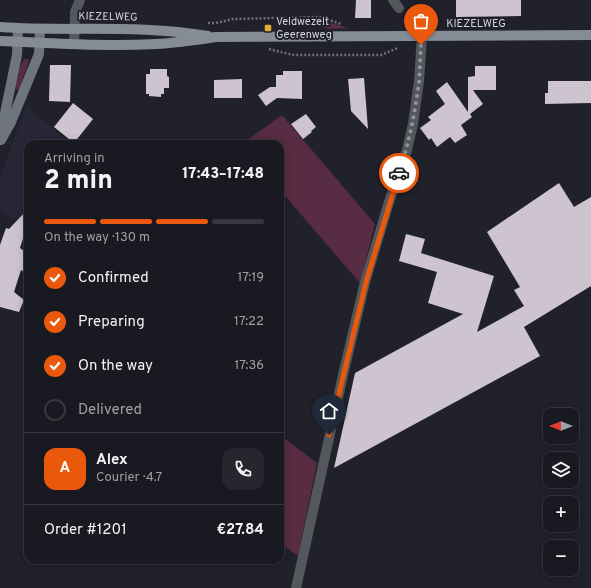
<!DOCTYPE html>
<meta charset="utf-8">
<style>
body{margin:0;font-family:Overpass,sans-serif;background:#26262e;color:#f1f3f6;height:100vh;display:flex;flex-direction:column;font-size:15px;white-space:nowrap}
*{box-sizing:border-box;margin:0}
p{font-size:13px;color:#9fa0a5}
.icon{flex:none;width:22px;height:22px;fill:none;stroke:currentColor;stroke-width:2;stroke-linecap:round;stroke-linejoin:round}
.map{position:relative;flex:1;overflow:hidden}
.details{position:absolute;left:24px;top:140px;width:260px;height:424px;display:flex;flex-direction:column;background:#191921;border-radius:12px;box-shadow:0 2px 10px #0003,0 0 0 1px #37383f}
.details>*{flex:none}
.needle{width:26px;rotate:270deg}
.controls{position:absolute;left:543px;top:408px;display:grid;gap:8px}
.controls a{display:grid;place-items:center;width:36px;height:36px;border-radius:8px;background:#191921;box-shadow:0 2px 10px #0003,0 0 0 1px #37383f;font-size:20px}
.pin{position:absolute;display:grid;place-items:center;width:34px;height:34px;color:#fff;margin:-41px -17px;border-radius:50% 50% 50% 0;rotate:-45deg;box-shadow:0 0 4px #0007}
.pin .icon{rotate:45deg}
.courier{position:absolute;display:grid;place-items:center;width:40px;height:40px;margin:-20px;border:3px solid #ea580c;border-radius:50%;background:#fff;color:#222;box-shadow:0 1px 5px #0007}
.head em{font-style:normal;font-weight:800}
.head div{display:flex;flex-direction:column-reverse}
.head{display:flex;align-items:center;justify-content:space-between;height:68px;padding:0 20px}
h1{font-size:26px;font-weight:800;line-height:30px}
.bar{display:grid;grid-template-columns:repeat(4,1fr);gap:6px 4px;align-content:center;height:48px;padding:0 20px}
.bar i{height:5px;border-radius:3px;background:#37383f}
.bar .on{background:#ea580c}
.bar p{grid-column:span 4}
.line{display:flex;align-items:center;gap:10px;padding:0 20px;border-top:1px solid #37383f}
.line div{flex:1}
.round{display:grid;place-items:center;flex:none;width:42px;height:42px;border-radius:12px;background:#26262e}
ol{padding:0 20px;list-style:none}
li{display:flex;align-items:center;gap:12px;height:44px}
li p{margin-inline-start:auto}
li .icon{padding:4px;border-radius:50%;background:#ea580c;color:#fff;stroke-width:4}
li:last-child{color:#9fa0a5}
li i{width:22px;height:22px;border:2px solid #37383f;border-radius:50%}
.map>svg:first-child{display:block}
.built{fill:#282738}
.green{fill:#582c42}
.building{fill:#cdc4d0}
.lines{fill:none;stroke-linecap:round;stroke-linejoin:round}
.path{stroke:#707079;stroke-width:2.5;stroke-dasharray:2 2;stroke-linecap:butt}
.street{stroke:#54585c;stroke-width:10}
.secondary{stroke:#6f757d;stroke-width:10}
.primary{stroke:#858c96;stroke-width:10}
.done{stroke:#95959e;stroke-width:4;stroke-dasharray:0 7.2}
.route{stroke:#ea580c;stroke-width:5}
.poi-dot{fill:#e0b034;stroke:#21212c;stroke-width:1.5}
.labels{text-anchor:middle;dominant-baseline:central;stroke-width:4;stroke-linejoin:round;paint-order:stroke}
.street-label{font-size:11px;fill:#d4d4db;stroke:#21212c}
.poi-label{font-size:11px;fill:#d4d4db;stroke:#21212c;text-anchor:start}
</style>
<div class="map">
<svg width="591" height="588" viewBox="0 0 591 588">
<rect width="100%" height="100%" fill="#21212c"/>
<polygon class="built" points="26,106 70,144 28,144 28,231 0,208 0,178"/>
<g class="green">
<polygon points="308,19 322,20 348,28 330,29 308,24"/>
<polygon points="24,59 29,59 28,64 19,90 15,89 20,67"/>
<polygon points="282,115 375,224 360,283 280,190 280,144 242,144"/>
<polygon points="280,435 317,463 298,556 280,543"/>
</g>
<g class="building">
<polygon points="356,0 371,0 371,18 355,18"/>
<polygon points="456,0 521,0 521,16 456,17"/>
<polygon points="50,65 71,65 70,102 49,101"/>
<polygon points="475,66 496,66 496,90 473,90 483,104 470,114 472,117 461,125 467,135 455,143 450,137 437,147 431,138 429,140 420,128 431,120 428,117 445,104 436,91 447,82 468,112 468,77 475,76"/>
<polygon points="150,69 167,69 167,76 169,77 169,88 164,88 164,94 161,94 161,97 149,96 149,94 146,94 146,74 150,74"/>
<polygon points="283,71 302,71 302,99 277,98 266,106 258,95 270,87 276,87 276,75 283,75"/>
<polygon points="364,78 368,129 351,111 348,79"/>
<polygon points="242,79 242,98 214,98 214,80"/>
<polygon points="548,81 591,81 591,103 545,104 545,93 548,93"/>
<polygon points="73,103 93,119 74,143 54,127"/>
<polygon points="306,114 316,127 311,131 312,132 303,139 291,124"/>
<polygon points="559,183 574,207 591,197 591,286 524,327 540,356 334,468 355,373 463,314 428,303 437,272 399,261 406,234 425,239 421,253 494,276 477,332 524,306 514,290 520,287 487,232"/>
<polygon points="28,209 28,223 20,248 28,254 28,275 21,270 14,292 24,300 19,312 0,307 0,245 6,228 9,229"/>
</g>
<g class="lines">
<g class="path">
<polyline points="208,23 216,23 233,19 321,17 341,24"/>
<polyline points="269,49 293,55 381,55 398,48"/>
</g>
<g class="street">
<polyline points="393,0 399,8"/>
<polyline points="74,44 75,12 80,0"/>
<polyline points="296,588 343,375 365,282 389,202 407,150 413,124 419,81 422,36"/>
</g>
<g class="secondary">
<polyline points="2,135 4,118 17,55 18,28"/>
<polyline points="1,140 11,122 39,54 40,29"/>
</g>
<g class="primary">
<path d="M0 27C69 32 139 24 208 36"/>
<path d="M0 41C52 43 104 47 156 44 176 43 196 40 216 37L591 35"/>
</g>
</g>
<g class="lines">
<path class="done" d="M399 173C409 143 415 113 419 82 420 70 420 58 421 45"/>
<polyline class="route" points="329,435 366,282 399,173"/>
</g>
<rect class="poi-dot" x="264" y="24" width="8" height="8" rx="2"/>
<g class="labels">
<g class="street-label">
<text transform="translate(108 17) rotate(1)">KIEZELWEG</text>
<text x="476" y="24">KIEZELWEG</text>
</g>
<g class="poi-label">
<text x="276" y="22">Veldwezelt<tspan x="276" dy="13">Geerenweg</tspan></text>
</g>
</g>
</svg>
<div class="controls">
<a><svg class="needle" viewBox="-14 -14 28 28"><path d="M0-13l5 13h-10z" fill="#e53935"/><path d="M0 13l5-13h-10z" fill="#9fa0a5"/></svg></a>
<a><svg class="icon" aria-label="layers" viewBox="0 0 24 24"><path d="M12 4l9 5-9 5-9-5zM3 14l9 5 9-5"/></svg></a>
<a>+</a>
<a>−</a>
</div>
<div class="pin" style="left:421px;top:45px;background:#ea580c"><svg class="icon" aria-label="bag" viewBox="0 0 24 24"><path d="M5 8h14l-1 12H6zM9 8a3 3 0 0 1 6 0"/></svg></div>
<div class="pin" style="left:329px;top:435px;background:#1f2937"><svg class="icon" aria-label="home" viewBox="0 0 24 24"><path d="M3 11l9-7 9 7M6 9v11h12V9"/></svg></div>
<div class="courier" style="left:399px;top:173px"><svg class="icon" aria-label="car" viewBox="0 0 24 24"><path d="M5 17H2v-5l4-1 3-4h7l3 4 3 1v5h-3M9 17h6M6 11h13"/><circle cx="7" cy="17" r="2"/><circle cx="17" cy="17" r="2"/></svg></div>
<section class="details">
<div class="head"><div><h1>2 min</h1><p>Arriving in</p></div><em>17:43–17:48</em></div>
<div class="bar"><i class="on"></i><i class="on"></i><i class="on"></i><i></i><p>On the way · 130 m</p></div>
<ol>
<li><svg class="icon" aria-label="check" viewBox="0 0 24 24"><path d="M5 12l5 5 9-10"/></svg>Confirmed<p>17:19</p></li>
<li><svg class="icon" aria-label="check" viewBox="0 0 24 24"><path d="M5 12l5 5 9-10"/></svg>Preparing<p>17:22</p></li>
<li><svg class="icon" aria-label="check" viewBox="0 0 24 24"><path d="M5 12l5 5 9-10"/></svg>On the way<p>17:36</p></li>
<li><i></i>Delivered</li>
</ol>
<div class="line" style="height:72px"><b class="round" style="background:#ea580c;color:#fff">A</b><div><b>Alex</b><p>Courier · 4.7</p></div><a class="round"><svg class="icon" aria-label="phone" viewBox="0 0 24 24"><path d="M5 4h4l2 5-3 2q2 4 5 5l2-3 5 2v4C11 20 4 13 5 4z"/></svg></a></div>
<div class="line" style="height:52px"><div>Order #1201</div><b>€27.84</b></div>
</section>
</div>
